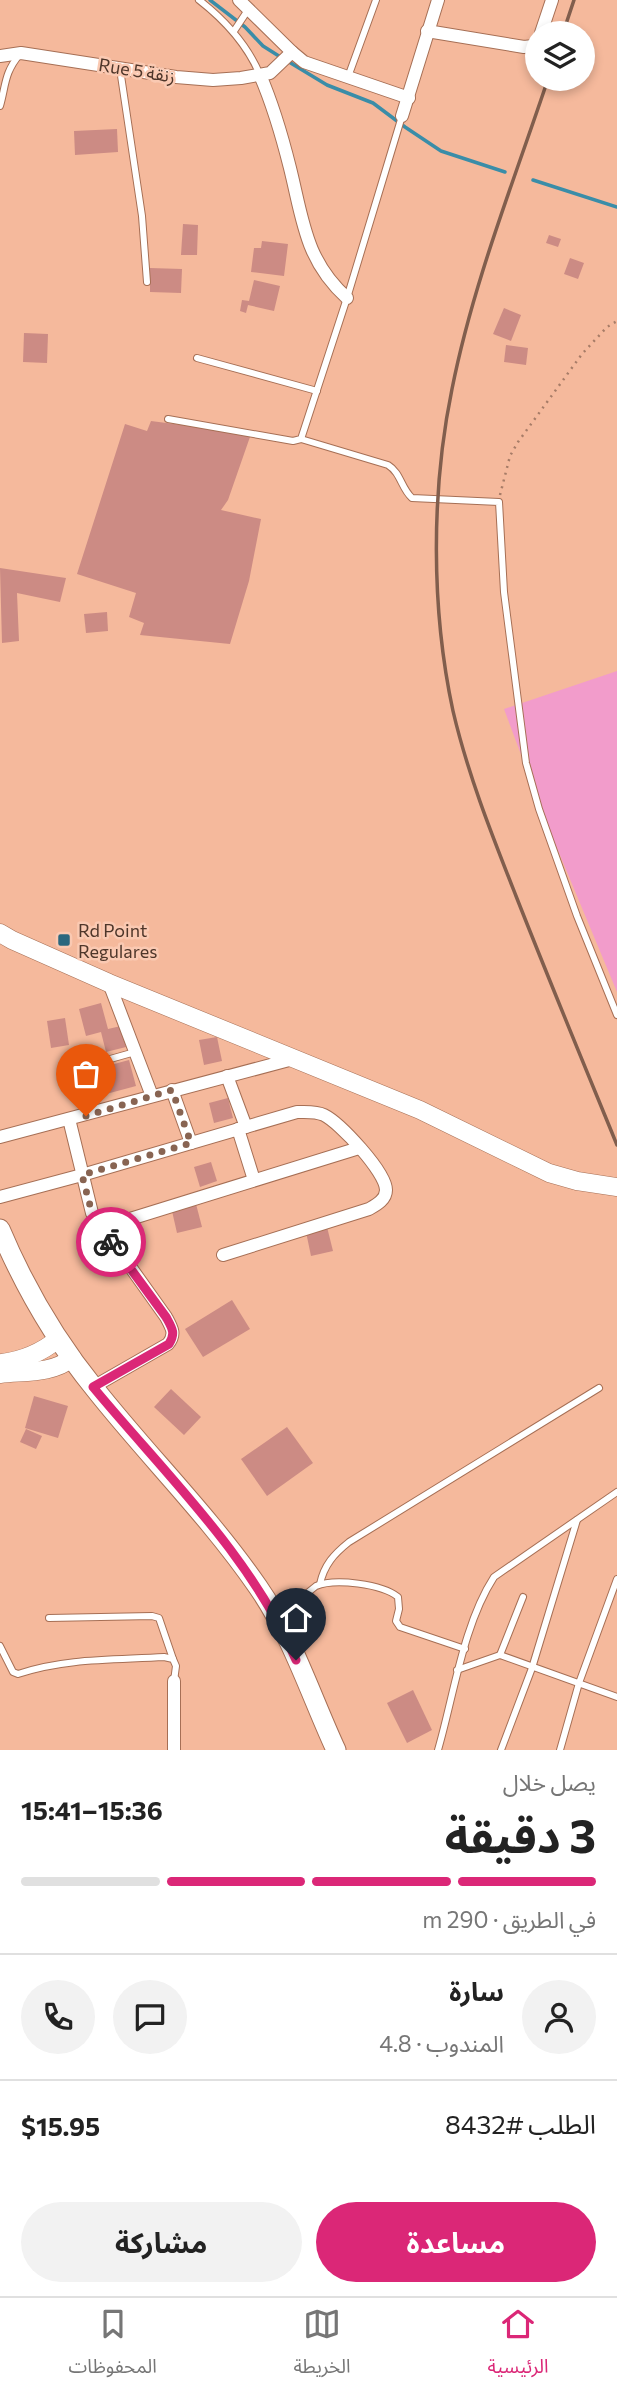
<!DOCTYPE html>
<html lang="ar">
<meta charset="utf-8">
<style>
body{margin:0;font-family:Commissioner,"Noto Sans Arabic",sans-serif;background:#f2f2f2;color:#222;direction:rtl;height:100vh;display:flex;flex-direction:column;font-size:26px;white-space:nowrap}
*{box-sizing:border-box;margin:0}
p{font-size:23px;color:#767676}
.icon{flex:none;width:38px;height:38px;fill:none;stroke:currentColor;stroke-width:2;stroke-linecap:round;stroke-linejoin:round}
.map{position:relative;height:1750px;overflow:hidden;direction:ltr}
.side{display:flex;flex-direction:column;background:#fff;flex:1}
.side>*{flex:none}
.tools{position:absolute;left:525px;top:21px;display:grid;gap:14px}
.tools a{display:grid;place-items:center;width:70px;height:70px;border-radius:50%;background:#fff;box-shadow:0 4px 10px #0003;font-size:35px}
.pin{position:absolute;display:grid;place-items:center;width:60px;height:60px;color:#fff;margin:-72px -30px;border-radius:50% 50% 50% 0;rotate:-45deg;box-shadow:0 0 7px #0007}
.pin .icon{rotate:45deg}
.courier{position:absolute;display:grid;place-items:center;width:70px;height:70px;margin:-35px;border:5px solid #db2777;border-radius:50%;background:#fff;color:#222;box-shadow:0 2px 9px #0007}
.headline em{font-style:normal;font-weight:700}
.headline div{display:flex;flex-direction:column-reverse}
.headline{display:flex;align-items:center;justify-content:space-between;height:119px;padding:0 21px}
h1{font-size:46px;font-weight:700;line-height:52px}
.bar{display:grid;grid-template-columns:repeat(4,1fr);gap:10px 7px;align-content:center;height:84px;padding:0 21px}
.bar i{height:9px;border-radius:5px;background:#e0e0e0}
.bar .active{background:#db2777}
.bar p{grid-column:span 4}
.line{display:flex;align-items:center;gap:18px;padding:0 21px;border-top:2px solid #e0e0e0}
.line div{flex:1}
.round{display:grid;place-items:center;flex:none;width:74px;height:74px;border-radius:37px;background:#f2f2f2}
.cta{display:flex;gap:14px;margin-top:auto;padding:14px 21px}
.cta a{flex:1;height:80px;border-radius:42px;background:#db2777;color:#fff;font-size:28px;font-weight:700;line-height:80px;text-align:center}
.cta a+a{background:#f2f2f2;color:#222}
.menu{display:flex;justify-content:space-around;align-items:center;height:98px;border-top:2px solid #e0e0e0;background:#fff;font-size:19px;color:#767676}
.menu a{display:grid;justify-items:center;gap:4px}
.menu .active{color:#db2777}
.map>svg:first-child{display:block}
.pitch{fill:#f29ccb}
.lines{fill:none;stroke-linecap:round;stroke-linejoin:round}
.stream{stroke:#3a8da8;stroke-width:3.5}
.building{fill:#cc8b84}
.lane-casing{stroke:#a66f55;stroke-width:8}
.street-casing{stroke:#a66f55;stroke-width:14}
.secondary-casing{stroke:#a66f55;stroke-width:19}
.primary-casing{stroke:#a66f55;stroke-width:21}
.path{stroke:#a77c67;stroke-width:2.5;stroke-dasharray:2 5;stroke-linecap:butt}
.lane{stroke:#fff;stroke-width:6}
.street{stroke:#fff;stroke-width:12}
.secondary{stroke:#fff;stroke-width:18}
.primary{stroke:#fff;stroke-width:19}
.rail{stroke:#815e4d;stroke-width:3.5}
.done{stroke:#886452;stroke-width:7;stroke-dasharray:0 12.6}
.route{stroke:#db2777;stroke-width:9}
.poi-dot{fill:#2b677e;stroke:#fac9b2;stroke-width:2.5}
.labels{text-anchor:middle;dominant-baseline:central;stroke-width:5;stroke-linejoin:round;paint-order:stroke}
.street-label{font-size:18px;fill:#4e362a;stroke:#fac9b2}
.poi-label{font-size:18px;fill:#4e362a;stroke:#fac9b2;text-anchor:start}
</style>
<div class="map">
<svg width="617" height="1750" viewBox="0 0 617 1750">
<rect width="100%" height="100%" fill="#f5b99c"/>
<polygon class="pitch" points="617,671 617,992 547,824 504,709"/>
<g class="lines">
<g class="stream">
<polyline points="210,0 245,27 263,46 282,58"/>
<polyline points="289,62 327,85 373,103 405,127 441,151 505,172"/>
<polyline points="533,180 617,207"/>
</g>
</g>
<g class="building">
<polygon points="117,129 118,152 75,155 74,131"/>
<polygon points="183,224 198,225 197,255 181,255"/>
<polygon points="549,235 561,239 558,247 546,243"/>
<polygon points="262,241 288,244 284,276 251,272 254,248 261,248"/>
<polygon points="570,258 584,263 578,279 564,274"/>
<polygon points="150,268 182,269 181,293 150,292"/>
<polygon points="254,280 280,286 274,311 248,305 246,313 240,311 242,300 249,301"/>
<polygon points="504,308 521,315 511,341 493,334"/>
<polygon points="24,333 48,334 47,363 23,362"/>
<polygon points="506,345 528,348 526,365 504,362"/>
<polygon points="151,421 251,434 228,500 221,510 261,519 249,581 230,644 140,635 144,623 129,617 136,593 77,574 125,424 147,431"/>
<polygon points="0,568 66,578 60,602 17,593 19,641 2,643"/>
<polygon points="107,612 108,631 86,633 84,614"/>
<polygon points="101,1003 108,1029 121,1026 126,1047 106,1052 101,1032 86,1036 79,1009"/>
<polygon points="65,1018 69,1045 51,1048 47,1021"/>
<polygon points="217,1037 222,1061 204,1065 199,1040"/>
<polygon points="129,1060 136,1086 95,1097 88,1071"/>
<polygon points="228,1098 233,1118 214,1123 209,1103"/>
<polygon points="211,1162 217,1181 200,1187 194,1167"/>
<polygon points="196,1204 202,1227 177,1233 172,1211"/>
<polygon points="327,1227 333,1251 311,1256 306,1232"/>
<polygon points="232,1300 250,1329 203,1357 185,1329"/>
<polygon points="171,1389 201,1417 184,1435 154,1407"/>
<polygon points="34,1396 68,1406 58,1438 25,1428"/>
<polygon points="287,1427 313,1463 267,1496 241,1459"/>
<polygon points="26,1429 42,1436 36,1449 20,1442"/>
<polygon points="413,1690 432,1730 407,1743 387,1703"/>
</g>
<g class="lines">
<defs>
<g id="lane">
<path d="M199 0C226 21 247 44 260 75"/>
<polyline points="234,31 248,10"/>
<polyline points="120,69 142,216 147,282"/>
<polyline points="348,77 376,0"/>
<path d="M0 106C6 85 4 73 20 54"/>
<polyline points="197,358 317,391"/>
<polyline points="168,419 293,441 301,439 347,298 402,116"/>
<path d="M301 439 388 465C401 473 401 488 412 498L499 502 504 592 526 763 539 809 577 916 617 1015"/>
<polyline points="86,1116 75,1069 135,1052"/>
<path d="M320 1584C324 1565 334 1554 349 1542L599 1388"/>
<path d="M280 1615 316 1586C335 1578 382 1584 398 1597L399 1609 396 1621 400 1627 465 1649"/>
<polyline points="49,1618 152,1616 159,1618 173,1659"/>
<path d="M0 1646 13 1672 18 1674C64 1658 117 1660 164 1657L173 1659 176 1666 174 1681"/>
<polyline points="500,1655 523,1597"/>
<polyline points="457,1670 500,1655 617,1697"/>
<path d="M438 1750C454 1695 463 1625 494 1577L617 1492"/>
<polyline points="501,1750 532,1668 577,1520"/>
<polyline points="560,1750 579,1683 617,1579"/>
</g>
<g id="street">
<polyline points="239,0 292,52"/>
<polyline points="427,31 524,47 533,46 537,42"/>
<polyline points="541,33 552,0"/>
<polyline points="0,56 21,53 176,77 213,80 241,78 270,73 292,52 304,62 409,98"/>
<path d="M260 75C273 105 282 136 290 168 303 220 305 260 347 298"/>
<polyline points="402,116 438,0"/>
<polyline points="109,983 152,1096"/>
<polyline points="227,1076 246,1127"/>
<polyline points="172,1090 191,1143"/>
<path d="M69 1119 92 1213 166 1317C172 1328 176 1334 168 1344L93 1387"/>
<polyline points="238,1129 254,1180"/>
<polyline points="0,1137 293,1059"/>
<path d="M0 1197 82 1175 297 1112C305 1112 316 1111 324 1115 340 1123 386 1172 386 1190 386 1200 376 1205 369 1209L223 1255"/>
<polyline points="101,1228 359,1148"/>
<polyline points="174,1681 174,1750"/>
</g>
<g id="secondary">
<polyline points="0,933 12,940 109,983 420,1110 549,1173 577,1181 617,1187"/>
<path d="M2 1363C24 1360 41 1353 58 1339"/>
<path d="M0 1374C25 1371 52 1374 72 1358"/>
</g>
<path id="primary" d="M0 1229C24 1286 56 1341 95 1389 148 1456 209 1516 258 1587 292 1636 311 1696 336 1750"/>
</defs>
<use href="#lane" class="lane-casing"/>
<use href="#street" class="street-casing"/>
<use href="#secondary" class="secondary-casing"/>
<use href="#primary" class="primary-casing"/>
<polyline class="path" points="500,495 510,456 518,442 582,354 607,327 617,321"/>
<use href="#lane" class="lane"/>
<use href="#street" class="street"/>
<use href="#secondary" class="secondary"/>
<use href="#primary" class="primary"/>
<g class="rail">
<polyline points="563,33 574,0"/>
<path d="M548 79C514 181 473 283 452 389 431 491 431 609 453 711 468 775 492 835 516 896 549 980 583 1062 617 1145"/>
</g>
</g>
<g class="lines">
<polyline class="done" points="86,1116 172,1090 191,1143 82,1175 92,1213 111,1242"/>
<path class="route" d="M111 1242 166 1317C172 1328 176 1333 169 1344L93 1387C165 1474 251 1555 296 1660"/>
</g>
<rect class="poi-dot" x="57" y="933" width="14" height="14" rx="3.5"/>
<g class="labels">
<g class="street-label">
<text transform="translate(137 70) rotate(9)">Rue 5 زنقة</text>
</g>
<g class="poi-label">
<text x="78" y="930">Rd Point<tspan x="78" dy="21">Regulares</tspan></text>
</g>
</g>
</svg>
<div class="tools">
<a><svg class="icon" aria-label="layers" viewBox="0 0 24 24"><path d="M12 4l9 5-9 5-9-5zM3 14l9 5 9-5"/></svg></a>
</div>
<div class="pin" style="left:86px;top:1116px;background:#ea580c"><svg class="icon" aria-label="bag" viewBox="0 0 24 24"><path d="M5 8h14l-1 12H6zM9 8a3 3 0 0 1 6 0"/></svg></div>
<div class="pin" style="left:296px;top:1660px;background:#1f2937"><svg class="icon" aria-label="home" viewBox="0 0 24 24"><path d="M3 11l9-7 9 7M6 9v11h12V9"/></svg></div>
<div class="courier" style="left:111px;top:1242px"><svg class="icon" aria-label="bike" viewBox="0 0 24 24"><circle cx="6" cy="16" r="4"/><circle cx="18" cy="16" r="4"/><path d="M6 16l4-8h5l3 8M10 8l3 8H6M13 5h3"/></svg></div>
</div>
<section class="side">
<div class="headline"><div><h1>3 دقيقة</h1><p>يصل خلال</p></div><em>15:36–15:41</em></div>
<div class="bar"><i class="active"></i><i class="active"></i><i class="active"></i><i></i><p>في الطريق · 290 m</p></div>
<div class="line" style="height:126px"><a class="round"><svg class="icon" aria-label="person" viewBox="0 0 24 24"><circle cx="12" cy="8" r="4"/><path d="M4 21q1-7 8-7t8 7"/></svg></a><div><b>سارة</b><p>المندوب · 4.8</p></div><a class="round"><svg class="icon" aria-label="chat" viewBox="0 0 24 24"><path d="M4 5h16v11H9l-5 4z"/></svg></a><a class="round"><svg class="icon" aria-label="phone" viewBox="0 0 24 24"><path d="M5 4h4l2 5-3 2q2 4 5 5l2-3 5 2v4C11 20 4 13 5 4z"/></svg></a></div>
<div class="line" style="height:91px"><div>الطلب #8432</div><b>$15.95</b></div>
<div class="cta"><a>مساعدة</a><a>مشاركة</a></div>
</section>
<nav class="menu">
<a class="active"><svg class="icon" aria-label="home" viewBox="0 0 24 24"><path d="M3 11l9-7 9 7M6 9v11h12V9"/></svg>الرئيسية</a>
<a><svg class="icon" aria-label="map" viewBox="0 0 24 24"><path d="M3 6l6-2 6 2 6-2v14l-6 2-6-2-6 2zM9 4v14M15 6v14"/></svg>الخريطة</a>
<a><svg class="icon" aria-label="saved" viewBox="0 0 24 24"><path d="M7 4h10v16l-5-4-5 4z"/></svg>المحفوظات</a>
</nav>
